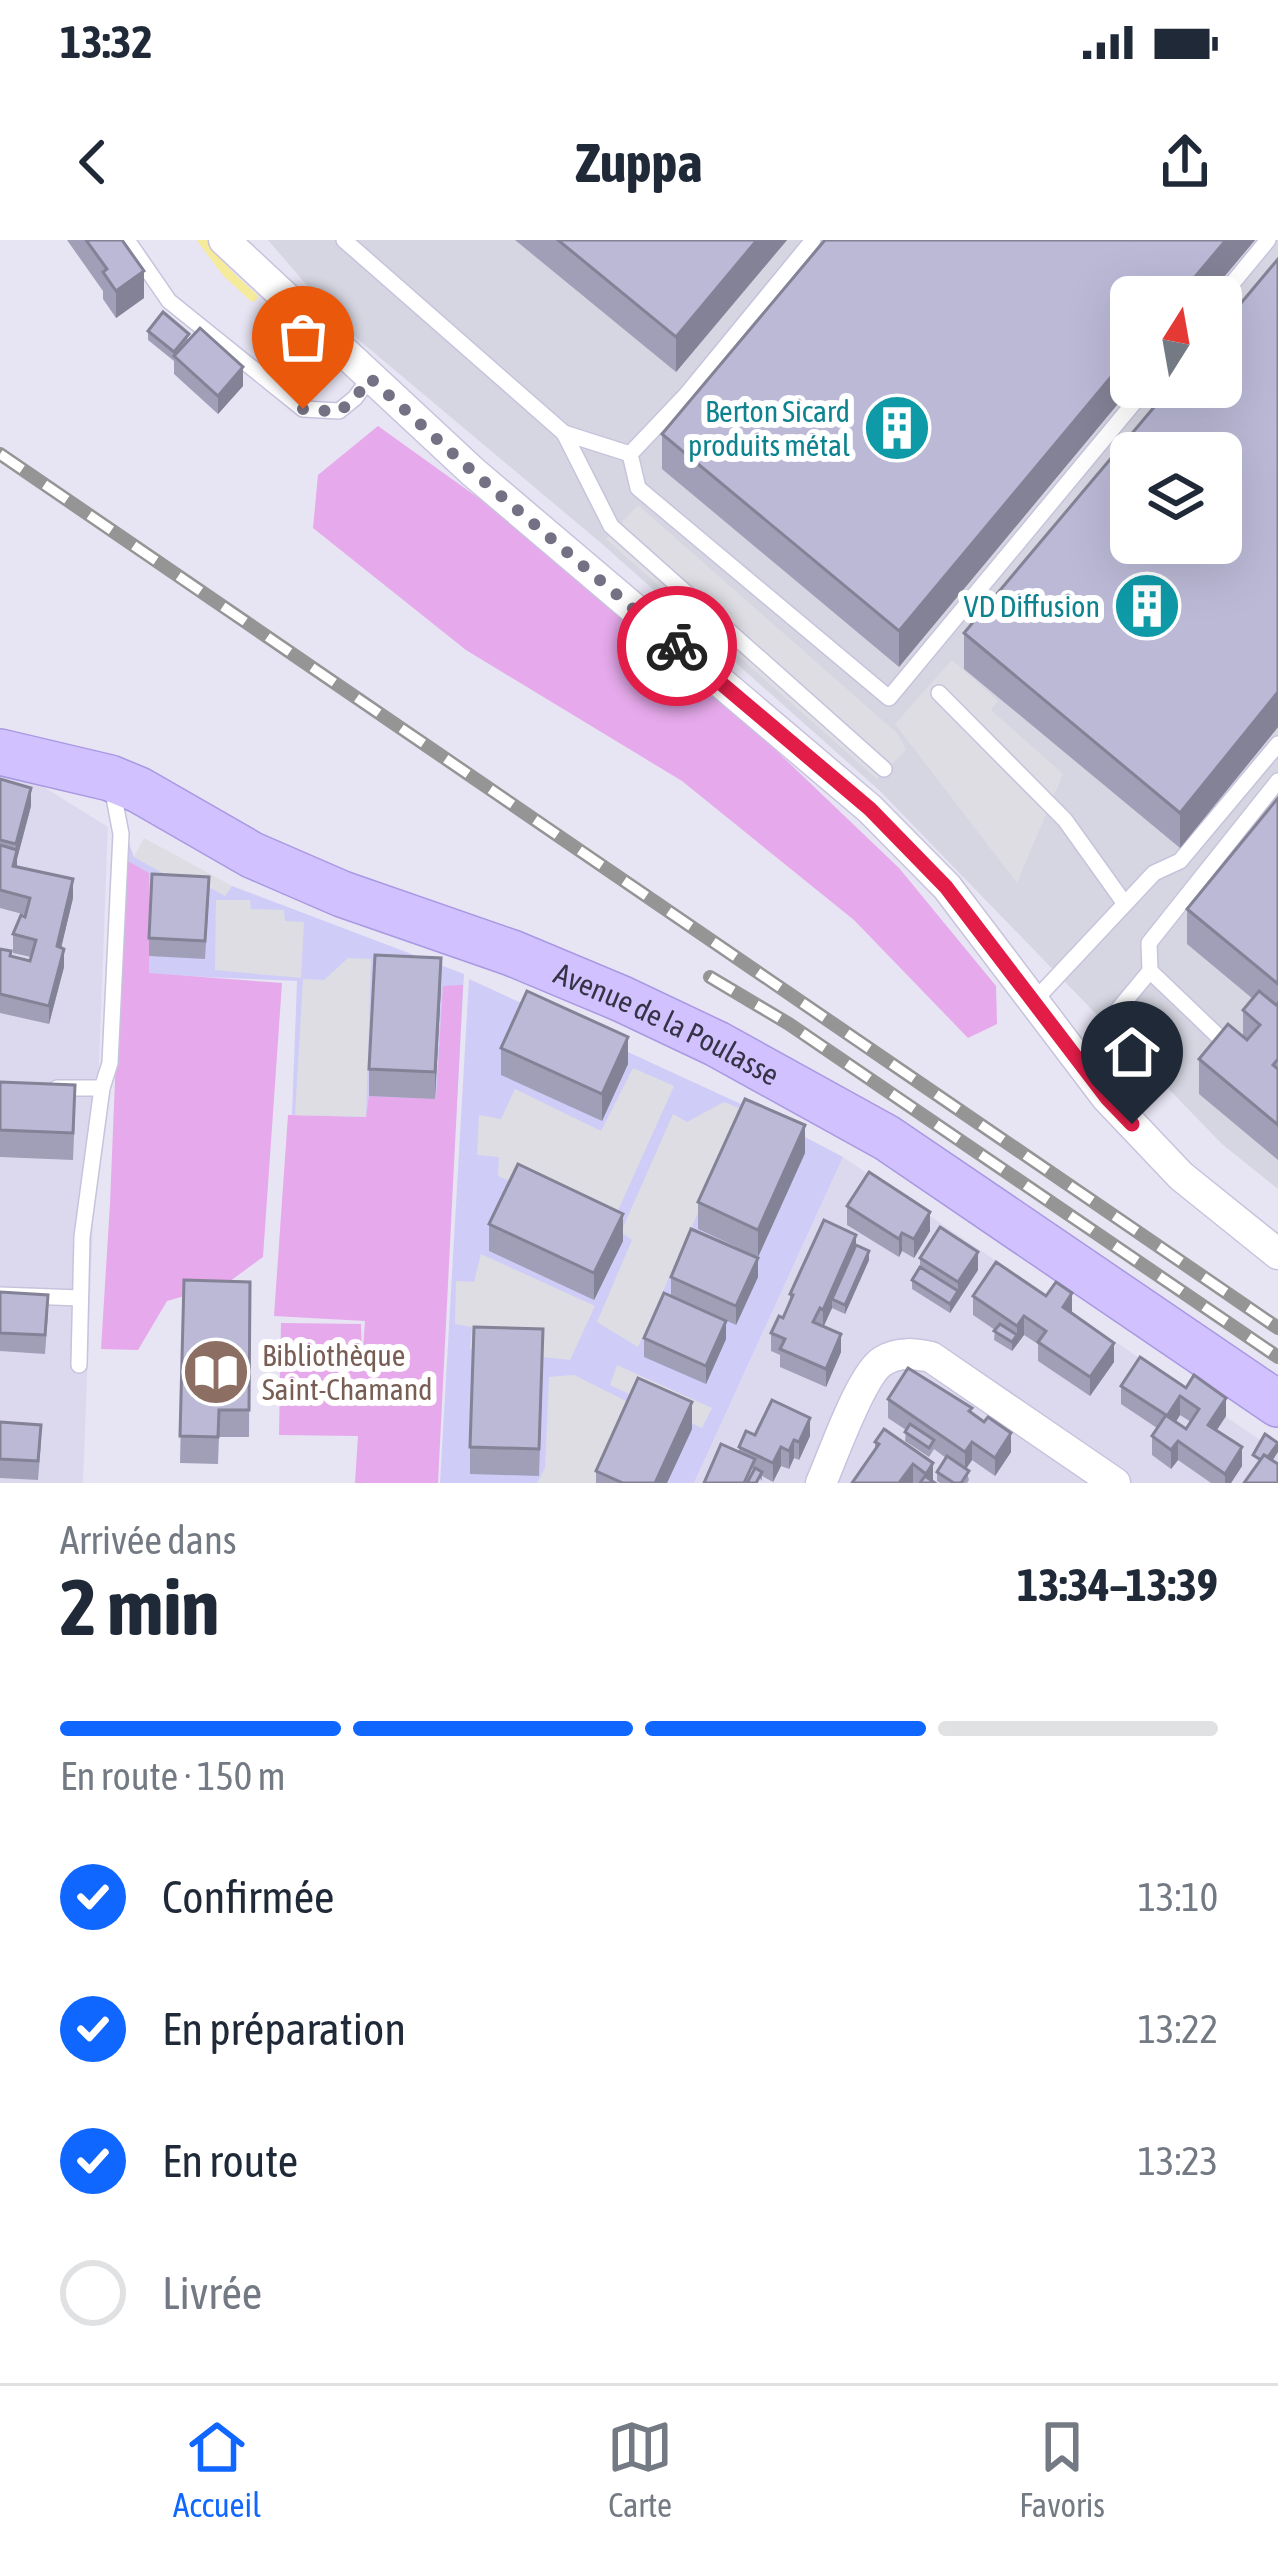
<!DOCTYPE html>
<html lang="fr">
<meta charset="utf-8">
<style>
body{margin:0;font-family:"Asap Condensed",sans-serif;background:#f6f6f7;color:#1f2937;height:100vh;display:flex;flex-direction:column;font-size:45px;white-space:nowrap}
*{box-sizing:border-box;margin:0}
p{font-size:39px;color:#747a83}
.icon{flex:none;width:66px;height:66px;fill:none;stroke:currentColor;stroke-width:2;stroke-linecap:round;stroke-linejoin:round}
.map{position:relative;height:1243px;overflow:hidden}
.panel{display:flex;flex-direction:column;background:#fff;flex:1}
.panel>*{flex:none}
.needle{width:78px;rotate:11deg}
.tools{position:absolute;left:1110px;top:36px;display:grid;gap:24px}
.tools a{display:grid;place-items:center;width:132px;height:132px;border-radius:18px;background:#fff;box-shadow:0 12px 48px #0002;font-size:60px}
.pin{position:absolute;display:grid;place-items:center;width:102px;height:102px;color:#fff;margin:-123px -51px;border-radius:50% 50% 50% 0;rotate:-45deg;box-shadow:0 0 12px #0007}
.pin .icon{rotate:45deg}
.courier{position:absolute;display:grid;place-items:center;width:120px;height:120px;margin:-60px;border:9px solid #e11d48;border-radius:50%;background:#fff;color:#222;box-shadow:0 3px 15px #0007}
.overview em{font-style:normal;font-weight:700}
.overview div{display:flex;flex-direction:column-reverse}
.overview{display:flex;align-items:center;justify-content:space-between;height:204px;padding:0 60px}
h1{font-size:78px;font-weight:700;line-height:90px}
.bar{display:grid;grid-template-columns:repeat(4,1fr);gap:18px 12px;align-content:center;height:144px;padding:0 60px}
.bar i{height:15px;border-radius:9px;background:#e0e1e3}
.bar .on{background:#0f67ff}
.bar p{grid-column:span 4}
ol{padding:0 60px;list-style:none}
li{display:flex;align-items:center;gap:36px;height:132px}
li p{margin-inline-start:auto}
li .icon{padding:12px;border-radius:50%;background:#0f67ff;color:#fff;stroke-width:4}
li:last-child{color:#747a83}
li i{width:66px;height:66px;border:6px solid #e0e1e3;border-radius:50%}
.status{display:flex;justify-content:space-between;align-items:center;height:84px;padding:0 60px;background:#fff;direction:ltr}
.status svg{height:33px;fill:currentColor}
header{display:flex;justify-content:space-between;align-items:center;height:156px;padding:0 60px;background:#fff;font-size:54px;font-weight:700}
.dock{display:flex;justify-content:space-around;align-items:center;height:168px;border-top:3px solid #e0e1e3;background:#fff;font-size:33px;color:#747a83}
.dock a{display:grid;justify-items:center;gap:6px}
.dock .on{color:#0f67ff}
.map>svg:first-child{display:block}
.residential{fill:#dcd9ef}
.commercial{fill:#cfcdf7}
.industrial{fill:#d6d6e2;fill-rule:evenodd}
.green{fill:#e6a9eb}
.parking{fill:#dddde3}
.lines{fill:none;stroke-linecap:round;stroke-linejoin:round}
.stream{stroke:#f5eb9b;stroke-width:9}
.lane-casing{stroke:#c7c3dd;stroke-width:18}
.street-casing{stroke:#c7c3dd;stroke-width:33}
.secondary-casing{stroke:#a998e3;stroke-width:48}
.lane{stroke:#fff;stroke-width:15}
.street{stroke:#fff;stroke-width:30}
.secondary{stroke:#d1c2ff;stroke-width:45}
.rail-casing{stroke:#959595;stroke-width:14}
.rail{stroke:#fff;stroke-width:9;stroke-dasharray:27;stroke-linecap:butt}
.wall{fill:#a19fb8;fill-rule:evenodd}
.shaded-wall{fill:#838296}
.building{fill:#bbb9d6;stroke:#838296;stroke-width:3;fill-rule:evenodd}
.done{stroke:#737183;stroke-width:12;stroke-dasharray:0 21.6}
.route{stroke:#e11d48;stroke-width:15}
.labels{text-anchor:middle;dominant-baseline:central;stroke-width:12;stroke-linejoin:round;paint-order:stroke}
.culture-label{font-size:30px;fill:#0d838f;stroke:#fff;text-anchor:end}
.street-label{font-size:30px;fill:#353346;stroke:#fff}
.education-label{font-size:30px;fill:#785e54;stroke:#fff;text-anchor:start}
</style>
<div class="status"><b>13:32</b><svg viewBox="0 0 49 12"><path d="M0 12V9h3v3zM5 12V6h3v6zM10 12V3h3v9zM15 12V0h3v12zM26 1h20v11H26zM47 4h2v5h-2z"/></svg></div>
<header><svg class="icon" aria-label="back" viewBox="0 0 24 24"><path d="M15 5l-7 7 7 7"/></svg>Zuppa<svg class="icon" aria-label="share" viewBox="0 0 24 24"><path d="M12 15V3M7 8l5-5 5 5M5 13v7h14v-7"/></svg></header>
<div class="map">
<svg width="1278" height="1243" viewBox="0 0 1278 1243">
<rect width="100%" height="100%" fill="#e7e4f3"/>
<g class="residential">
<polygon points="0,536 37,543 108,587 83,1243 0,1243"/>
<polygon points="843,917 1278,1212 1278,1243 694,1243"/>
</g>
<g class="commercial">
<polygon points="126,595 134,617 189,636 225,655 232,646 464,734 456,881 292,875 297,741 120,733"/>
<polygon points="469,739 754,870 843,917 694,1243 440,1243"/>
</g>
<path class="industrial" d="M268 0H1278V949L1222 904 880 551 601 303 341 85ZM1131 57H1221V147H1131ZM1131 213H1221V303H1131Z"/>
<g class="green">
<polygon points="378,186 523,290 764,499 899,628 996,746 997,784 968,798 854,680 682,541 466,410 313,288 318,235"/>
<polygon points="124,619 149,633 149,733 282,743 263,1017 226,1044 167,1061 138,1110 101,1109 110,964"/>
<polygon points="463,745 438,1243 355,1243 358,1196 279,1195 281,1083 361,1084 362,1123 365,1081 274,1076 288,875 366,877 369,856 436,859 443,746"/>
</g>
<g class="parking">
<polygon points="638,265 898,494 906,510 877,539 606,299"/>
<polygon points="952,420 998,461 991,470 1063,534 1017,643 895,484"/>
<polygon points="144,598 232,646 225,656 190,637 184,645 134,617"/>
<polygon points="216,660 250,660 251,669 284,670 285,681 304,682 301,738 215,730"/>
<polygon points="348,718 371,719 366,877 295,875 303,739 324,740"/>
<polygon points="633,828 674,846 611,986 498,936 499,917 477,915 479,875 501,879 515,849 601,891"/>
<polygon points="724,862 744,870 638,1107 597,1082 632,1000 621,992 673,874 687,882"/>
<polygon points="481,1014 595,1066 570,1120 470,1109 472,1087 455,1084 456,1041 474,1042"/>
<polygon points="617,1125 712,1168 702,1188 610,1145"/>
<polygon points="574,1135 632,1164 597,1243 537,1243 545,1228 549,1137"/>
</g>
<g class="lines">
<polyline class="stream" points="202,0 227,33 253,57"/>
<defs>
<g id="lane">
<polyline points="127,0 169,61 303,169 339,171 355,158 370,138"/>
<polyline points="344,0 564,193 630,214"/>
<polyline points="813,0 686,155 630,214 638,248 889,458 1147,147"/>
<polyline points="1221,57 1268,0"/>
<polyline points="564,193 611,286 884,529"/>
<polyline points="939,453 1065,580 1125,664"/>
<polyline points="1150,731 1149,703 1278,541"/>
<polyline points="1034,761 1154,633 1180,621 1278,504"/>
<polyline points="1077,819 1150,731 1219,797"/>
<polyline points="57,848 102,848 110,823 121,594 112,547"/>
<polyline points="0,1055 80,1058"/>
<polyline points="79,1125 82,997 102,848"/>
</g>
<g id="street">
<polyline points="224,0 473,232 870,569 947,647 1107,858 1181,936 1278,1014"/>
<path d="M821 1243C833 1216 861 1134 883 1121 899 1111 915 1114 931 1117L1115 1243"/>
</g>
<g id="secondary">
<path id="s1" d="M0 512 110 538 139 550 252 615 342 654 512 713 622 759 717 804 887 898 1278 1164"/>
</g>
</defs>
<use href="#lane" class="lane-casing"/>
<use href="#street" class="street-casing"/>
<use href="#secondary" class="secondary-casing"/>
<use href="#lane" class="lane"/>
<use href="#street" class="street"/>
<use href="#secondary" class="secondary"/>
<defs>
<g id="rail">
<polyline points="0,214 1278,1088"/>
<polyline points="710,737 789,784 1278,1117"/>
</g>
</defs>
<use href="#rail" class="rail-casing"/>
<use href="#rail" class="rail"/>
</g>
<g class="wall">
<polygon points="67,0 122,0 144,58 116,78 103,59 103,51"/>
<polygon points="515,0 787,0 676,132"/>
<polygon points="825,0 1255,0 1207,57 1131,57 899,427 662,229 662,194"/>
<polygon points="1278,19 1278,487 1180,608 964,429 964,393"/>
<polygon points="148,91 189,99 243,146 218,174 174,134 174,121 148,100"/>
<polygon points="0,539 31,566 17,619 17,627 73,658 61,708 64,727 49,784 0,773 0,709 11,716 30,721 31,717 13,713 13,694 26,675 0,668"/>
<polygon points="1278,558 1278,920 1199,854 1199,819 1243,796 1243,770 1253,759 1187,704 1187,669"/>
<polygon points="209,656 205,719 149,716 149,698"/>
<polygon points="441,745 435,859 369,856 369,829"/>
<polygon points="501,808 628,824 602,881 501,835"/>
<polygon points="0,842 75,872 73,920 0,917"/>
<polygon points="805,913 758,1017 698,989 698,962"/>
<polygon points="847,966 930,991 914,1018 902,1011 899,1017 847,985"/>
<polygon points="489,984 623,1001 594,1060 489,1011"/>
<polygon points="856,1005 869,1020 845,1074 832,1068 823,1087 841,1112 826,1147 780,1127 780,1115 771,1111 771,1093 783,1078 790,1061 790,1054"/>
<polygon points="920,1018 978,1030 950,1073 912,1049 912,1040 920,1027"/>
<polygon points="671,1037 758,1037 736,1085 671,1056"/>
<polygon points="184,1040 250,1042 249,1197 219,1197 218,1224 180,1223"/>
<polygon points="0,1052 48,1074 45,1114 0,1111"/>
<polygon points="973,1056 1046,1056 1072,1071 1071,1073 1114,1122 1090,1156 1038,1121 1038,1104 1024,1095 1012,1111 994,1100 995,1090 973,1075"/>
<polygon points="644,1098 726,1099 706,1144 644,1117"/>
<polygon points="543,1116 539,1236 470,1234 470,1207"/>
<path d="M1140 1117 1226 1176 1217 1190 1242 1226 1231 1243H1211L1178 1220 1171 1229 1152 1215V1196L1157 1188 1121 1164V1146ZM1180 1175 1191 1182 1186 1189 1176 1182Z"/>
<polygon points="888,1159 972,1173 1011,1212 995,1236 972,1220 966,1229 969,1240 967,1243 940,1243 937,1241 937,1232 946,1218 934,1209 929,1217 905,1201 906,1190 888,1178"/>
<polygon points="0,1182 41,1203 38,1240 0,1238"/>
<polygon points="692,1189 667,1243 596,1243 596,1231"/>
<polygon points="884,1189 933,1241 935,1243 852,1243 875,1209 875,1202"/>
<polygon points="755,1195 810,1196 799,1220 794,1218 789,1229 781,1226 773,1242 762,1236 762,1241 739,1212 739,1207"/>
</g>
<g class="shaded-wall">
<polygon points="757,0 787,0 676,132 676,97"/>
<polygon points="1226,0 1255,0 1207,57 1178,57"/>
<polygon points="144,31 144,58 116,78 116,51"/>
<polygon points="1131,113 1132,147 899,427 899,391"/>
<polygon points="243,127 243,146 218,174 218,156"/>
<polygon points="1278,452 1278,487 1180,608 1180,573"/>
<polygon points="31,548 31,566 17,619 17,628 13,626 16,604"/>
<polygon points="73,639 73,658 57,725 57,706"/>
<polygon points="64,709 64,727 49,784 49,766"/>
<polygon points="441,718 441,745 435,859 435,832"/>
<polygon points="628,797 628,824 602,881 602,854"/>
<polygon points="805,885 805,913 758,1017 758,990"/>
<polygon points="930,972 930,991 914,1018 914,999"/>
<polygon points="623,974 623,1001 594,1060 594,1033"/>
<polygon points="902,993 902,1011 899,1017 899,999"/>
<polygon points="856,995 856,1014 832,1059 832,1068 823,1088 823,1070"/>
<polygon points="869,1011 869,1020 845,1074 845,1065"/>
<polygon points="978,1012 978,1030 950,1073 950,1064 958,1051 958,1042"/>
<polygon points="758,1018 758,1037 736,1085 736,1066"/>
<polygon points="1072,1053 1072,1071 1063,1085 1063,1067"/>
<polygon points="1024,1076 1024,1095 1012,1111 1012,1102 1017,1095 1017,1086"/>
<polygon points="726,1081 726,1099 706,1144 706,1126"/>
<polygon points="841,1094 841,1112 826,1147 826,1129"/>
<polygon points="1114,1103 1114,1122 1090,1156 1090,1137"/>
<polygon points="1180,1156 1180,1175 1167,1195 1167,1176"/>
<polygon points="1226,1158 1226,1176 1208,1203 1208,1185"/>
<polygon points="692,1162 692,1189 667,1243 655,1243"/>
<polygon points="810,1178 810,1196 799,1220 799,1202"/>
<polygon points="1011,1193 1011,1212 995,1236 995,1218"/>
<polygon points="794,1200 794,1218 789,1229 789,1211"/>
<polygon points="1178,1201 1178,1220 1171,1229 1171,1210"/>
<polygon points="972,1202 972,1220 965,1230 965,1212"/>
<polygon points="1278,1203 1278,1212 1265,1232 1265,1223"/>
<polygon points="781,1207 781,1226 773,1242 773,1223"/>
<polygon points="1242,1207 1242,1226 1231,1243 1225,1243 1225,1234"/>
<polygon points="933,1223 933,1242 926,1243 926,1234"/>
<polygon points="913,1224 913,1243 899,1243"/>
</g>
<g class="building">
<polygon points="86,0 122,0 144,31 116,51 103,32 107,29"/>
<polygon points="558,0 757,0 676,97"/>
<polygon points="825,0 1226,0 1178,57 1131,57 1131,113 899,391 662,194"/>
<path d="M1278 19V452L1180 573 964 393 1171 147H1221V87ZM1131 213H1221V303H1131Z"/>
<polygon points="163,72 189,94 174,112 148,91"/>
<polygon points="200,88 243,127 218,156 174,116"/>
<polygon points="0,539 31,548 16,604 0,600"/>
<polygon points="1278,558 1278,744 1187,669"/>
<polygon points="0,605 17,610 13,626 73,639 57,706 64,709 49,766 0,754 0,709 11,711 10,716 30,721 36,700 13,694 21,675 25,677 30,658 0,650"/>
<polygon points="152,634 209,637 205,701 149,698"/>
<polygon points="375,715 441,718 435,832 369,829"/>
<polygon points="527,751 628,797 602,854 501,808"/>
<polygon points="1259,751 1276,765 1278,763 1278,819 1273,825 1278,829 1278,885 1199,819 1228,784 1247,800 1260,785 1243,770"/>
<polygon points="0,842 75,845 73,893 0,890"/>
<polygon points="745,859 805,885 758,990 698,962"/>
<polygon points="518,924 623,974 594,1033 489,984"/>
<polygon points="869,932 930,972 914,999 902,993 899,999 847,966"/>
<polygon points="824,980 856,995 823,1070 820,1068 813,1082 841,1094 826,1129 780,1109 785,1099 771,1093 779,1076 783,1078 793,1055 790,1054"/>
<polygon points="940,987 978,1012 958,1042 920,1018"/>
<polygon points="691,989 758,1018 736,1066 671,1037"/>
<polygon points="856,1005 869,1011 845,1065 832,1059"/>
<polygon points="996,1022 1046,1056 1056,1042 1072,1053 1063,1067 1114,1103 1090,1137 1038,1102 1046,1091 1024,1076 1017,1086 973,1056"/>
<polygon points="920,1027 958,1051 950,1064 912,1040"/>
<polygon points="184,1040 250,1042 249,1170 219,1170 218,1197 180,1196"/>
<polygon points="0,1052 48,1055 45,1095 0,1093"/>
<polygon points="664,1053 726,1081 706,1126 644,1098"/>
<polygon points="1000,1084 1017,1095 1012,1102 994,1091"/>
<polygon points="474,1087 543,1089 539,1209 470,1207"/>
<path d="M1140 1117 1186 1148 1194 1135 1226 1158 1208 1185 1242 1207 1225 1234 1178 1201 1171 1210 1152 1196 1166 1175 1121 1146ZM1180 1156 1199 1169 1186 1189 1167 1176Z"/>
<polygon points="908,1128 972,1168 969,1171 984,1182 988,1177 1011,1193 995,1218 972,1202 965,1212 888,1159"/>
<polygon points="638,1138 692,1162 655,1243 623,1243 596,1231"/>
<polygon points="772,1160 810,1178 799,1202 794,1200 789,1211 781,1207 773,1223 739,1207 746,1191 755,1195"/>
<polygon points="0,1182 41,1185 38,1221 0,1219"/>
<polygon points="910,1184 934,1200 929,1208 905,1192"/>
<polygon points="884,1189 933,1223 926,1234 913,1224 899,1243 852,1243 879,1204 875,1202"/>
<polygon points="1265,1194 1278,1203 1268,1217 1264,1215 1261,1220 1253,1215"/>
<polygon points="721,1204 755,1219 744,1243 704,1243"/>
<polygon points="1264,1215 1278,1224 1278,1243 1244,1243"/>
<polygon points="947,1216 969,1231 961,1243 954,1243 937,1232"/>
<polygon points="755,1228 762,1232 756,1243 747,1243"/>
<polygon points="925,1236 935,1243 920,1243"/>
</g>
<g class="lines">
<polyline class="done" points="303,169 339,172 355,158 370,138 473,232 677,406"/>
<polyline class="route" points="677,406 870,569 946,647 1107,858 1132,884"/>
</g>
<defs>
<symbol id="building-disc" viewBox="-11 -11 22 22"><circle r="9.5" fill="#0f9aa8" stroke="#fff"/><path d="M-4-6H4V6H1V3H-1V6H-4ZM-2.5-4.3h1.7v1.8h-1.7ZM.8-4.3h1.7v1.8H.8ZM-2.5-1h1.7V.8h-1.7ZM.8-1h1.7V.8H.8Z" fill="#fff"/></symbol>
<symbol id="library-disc" viewBox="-11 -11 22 22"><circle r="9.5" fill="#8d6e63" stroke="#fff"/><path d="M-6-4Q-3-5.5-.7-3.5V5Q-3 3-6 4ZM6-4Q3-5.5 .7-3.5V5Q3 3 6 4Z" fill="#fff"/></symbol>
</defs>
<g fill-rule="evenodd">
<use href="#building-disc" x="859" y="150" width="76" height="76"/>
<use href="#building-disc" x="1109" y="328" width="76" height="76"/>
<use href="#library-disc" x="178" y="1094" width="76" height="76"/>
</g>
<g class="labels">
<g class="culture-label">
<text x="850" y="171">Berton Sicard<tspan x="850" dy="34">produits métal</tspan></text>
<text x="1100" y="366">VD Diffusion</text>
</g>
<g class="street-label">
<text stroke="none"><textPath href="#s1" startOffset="723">Avenue de la Poulasse</textPath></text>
</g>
<g class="education-label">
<text x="262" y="1115">Bibliothèque<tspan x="262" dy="34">Saint-Chamand</tspan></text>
</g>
</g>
</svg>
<div class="tools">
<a><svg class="needle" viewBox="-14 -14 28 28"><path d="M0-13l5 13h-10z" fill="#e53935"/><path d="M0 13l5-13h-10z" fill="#747a83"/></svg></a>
<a><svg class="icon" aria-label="layers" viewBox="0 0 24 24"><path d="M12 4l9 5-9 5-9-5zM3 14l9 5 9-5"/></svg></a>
</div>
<div class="pin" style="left:303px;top:169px;background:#ea580c"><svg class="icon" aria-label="bag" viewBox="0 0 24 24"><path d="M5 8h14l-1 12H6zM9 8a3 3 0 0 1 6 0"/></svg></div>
<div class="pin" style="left:1132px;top:884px;background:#1f2937"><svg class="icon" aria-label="home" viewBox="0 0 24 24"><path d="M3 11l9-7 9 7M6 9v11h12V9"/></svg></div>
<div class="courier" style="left:677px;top:406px"><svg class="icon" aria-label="bike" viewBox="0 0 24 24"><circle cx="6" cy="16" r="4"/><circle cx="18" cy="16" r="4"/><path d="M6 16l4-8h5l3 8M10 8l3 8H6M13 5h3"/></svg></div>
</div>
<section class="panel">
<div class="overview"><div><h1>2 min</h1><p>Arrivée dans</p></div><em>13:34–13:39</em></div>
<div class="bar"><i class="on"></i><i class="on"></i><i class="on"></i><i></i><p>En route · 150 m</p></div>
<ol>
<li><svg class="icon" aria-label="check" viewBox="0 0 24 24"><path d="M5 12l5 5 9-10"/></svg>Confirmée<p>13:10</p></li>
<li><svg class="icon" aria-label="check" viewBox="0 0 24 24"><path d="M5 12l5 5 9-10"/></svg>En préparation<p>13:22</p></li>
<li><svg class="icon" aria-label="check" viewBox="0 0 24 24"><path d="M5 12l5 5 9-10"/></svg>En route<p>13:23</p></li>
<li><i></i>Livrée</li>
</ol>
</section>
<nav class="dock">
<a class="on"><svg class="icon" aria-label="home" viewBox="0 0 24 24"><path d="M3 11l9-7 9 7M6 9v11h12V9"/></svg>Accueil</a>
<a><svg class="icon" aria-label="map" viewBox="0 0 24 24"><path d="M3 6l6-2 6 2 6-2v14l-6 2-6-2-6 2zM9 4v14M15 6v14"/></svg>Carte</a>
<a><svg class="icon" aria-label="saved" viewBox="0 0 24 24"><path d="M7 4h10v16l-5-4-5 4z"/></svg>Favoris</a>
</nav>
